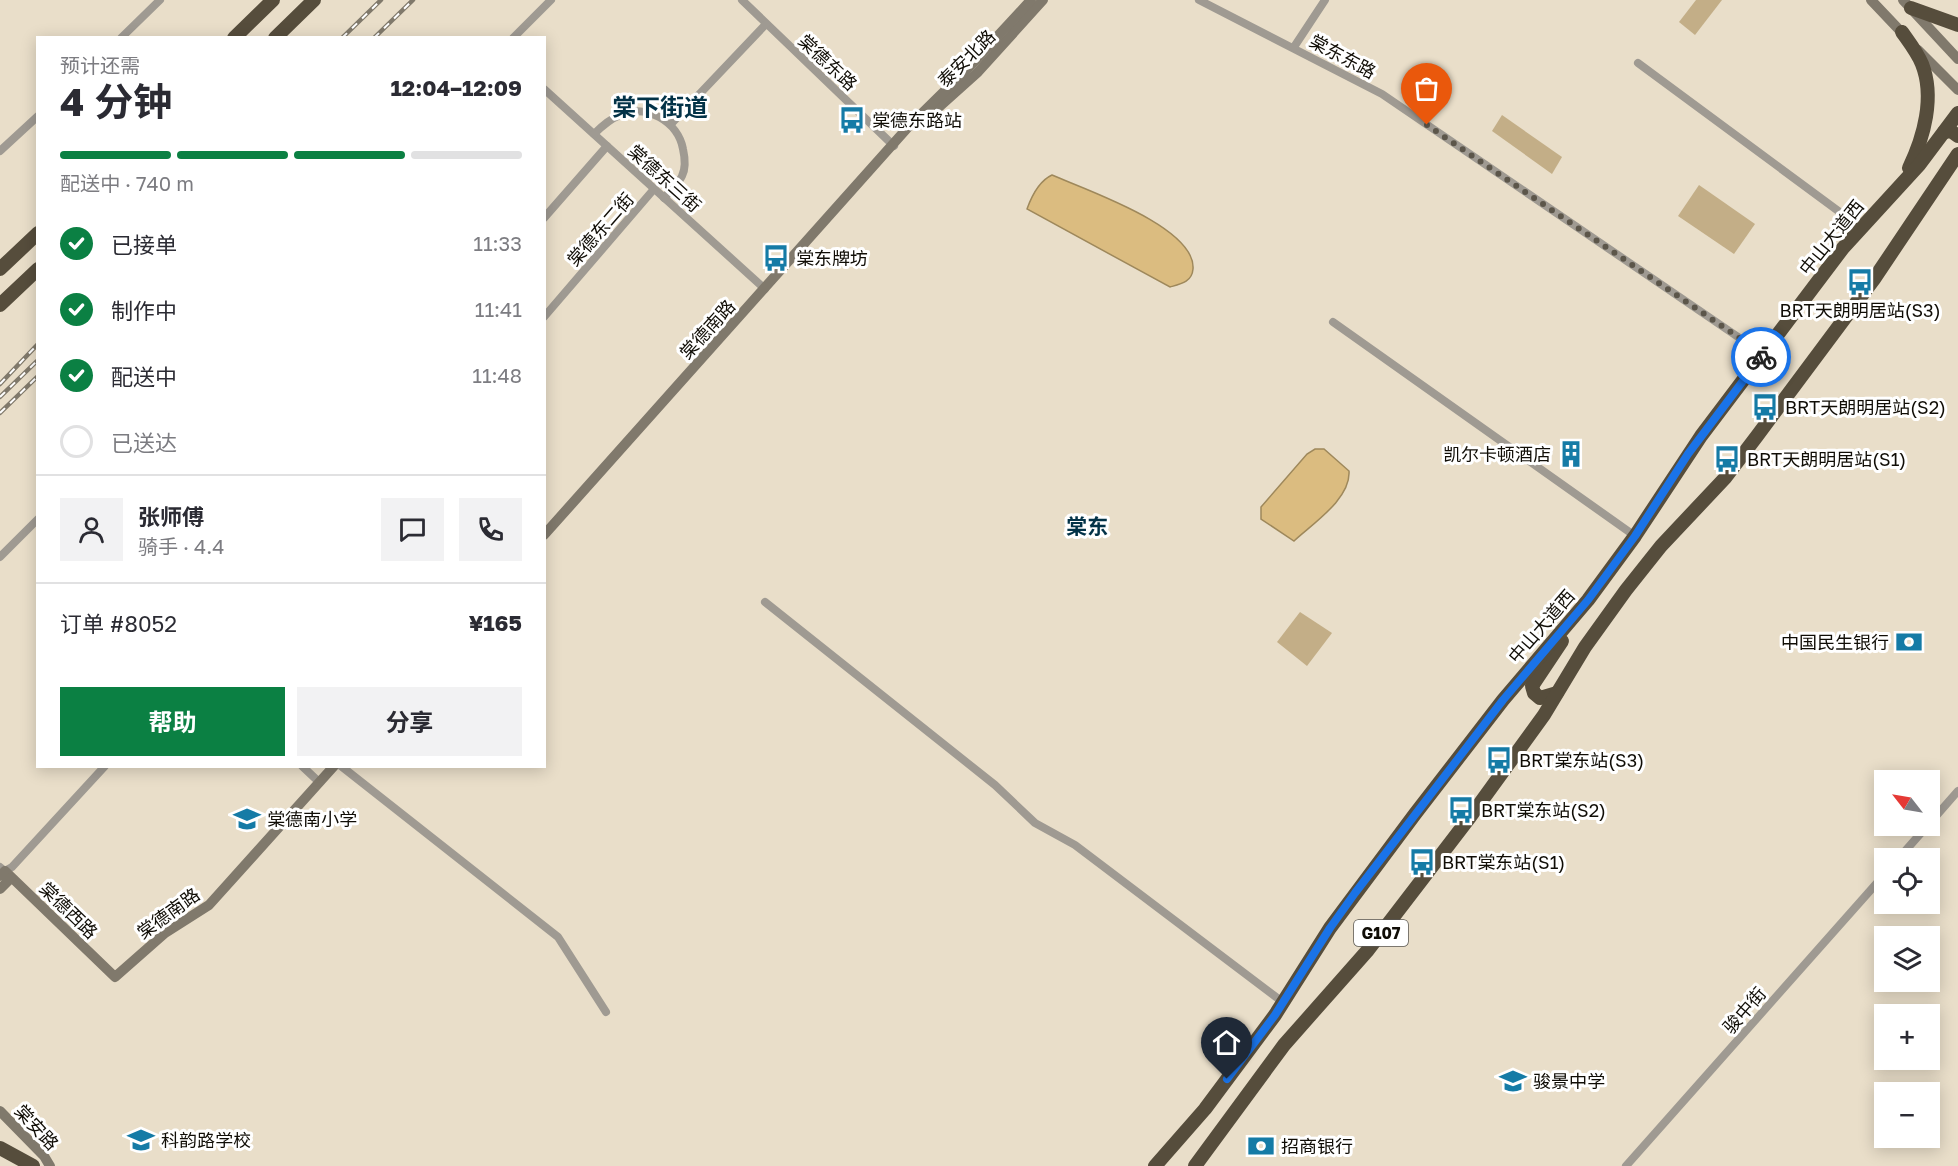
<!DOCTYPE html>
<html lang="zh">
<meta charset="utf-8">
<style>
body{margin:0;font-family:"Golos Text","Noto Sans SC",sans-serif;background:#f2f2f3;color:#2b2b33;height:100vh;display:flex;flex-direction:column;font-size:22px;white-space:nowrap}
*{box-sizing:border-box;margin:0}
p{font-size:20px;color:#7c7c81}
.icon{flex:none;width:33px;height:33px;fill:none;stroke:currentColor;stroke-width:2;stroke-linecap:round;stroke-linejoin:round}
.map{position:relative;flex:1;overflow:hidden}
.details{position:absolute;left:36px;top:36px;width:510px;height:732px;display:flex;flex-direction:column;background:#fff;border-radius:0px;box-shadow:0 3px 15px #0003}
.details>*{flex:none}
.needle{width:39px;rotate:301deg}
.controls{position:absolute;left:1874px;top:770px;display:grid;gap:12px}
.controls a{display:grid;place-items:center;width:66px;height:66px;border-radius:0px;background:#fff;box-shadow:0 3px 15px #0003;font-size:30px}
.pin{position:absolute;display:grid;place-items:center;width:51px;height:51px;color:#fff;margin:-62px -26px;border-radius:50% 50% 50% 0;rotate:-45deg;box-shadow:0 0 6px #0007}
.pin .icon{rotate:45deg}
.courier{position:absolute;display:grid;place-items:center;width:60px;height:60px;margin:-30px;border:4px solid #1a73e8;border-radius:50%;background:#fff;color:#222;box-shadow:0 2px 8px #0007}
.summary em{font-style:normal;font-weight:700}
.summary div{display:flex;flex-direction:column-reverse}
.summary{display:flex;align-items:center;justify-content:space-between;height:102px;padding:0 24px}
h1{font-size:39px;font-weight:700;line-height:45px}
.bar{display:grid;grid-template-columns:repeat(4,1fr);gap:9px 6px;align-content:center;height:72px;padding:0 24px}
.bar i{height:8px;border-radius:4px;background:#e1e1e2}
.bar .active{background:#0b8043}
.bar p{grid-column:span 4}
.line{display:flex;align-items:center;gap:15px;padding:0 24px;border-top:2px solid #e1e1e2}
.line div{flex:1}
.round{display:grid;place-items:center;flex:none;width:63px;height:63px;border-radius:0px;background:#f2f2f3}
ol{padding:0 24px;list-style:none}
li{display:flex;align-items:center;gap:18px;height:66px}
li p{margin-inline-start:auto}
li .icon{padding:6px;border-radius:50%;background:#0b8043;color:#fff;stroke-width:4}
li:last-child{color:#7c7c81}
li i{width:33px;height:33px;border:3px solid #e1e1e2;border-radius:50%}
.cta{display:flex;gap:12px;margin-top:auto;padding:12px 24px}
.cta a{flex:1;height:69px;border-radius:0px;background:#0b8043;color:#fff;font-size:24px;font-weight:700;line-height:69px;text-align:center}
.cta a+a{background:#f2f2f3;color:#2b2b33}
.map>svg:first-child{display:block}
.green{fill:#c3ae87}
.water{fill:#dbbc80;stroke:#9e885b;stroke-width:1.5}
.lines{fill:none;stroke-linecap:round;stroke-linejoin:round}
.street{stroke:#9f9a92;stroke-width:8}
.secondary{stroke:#80796c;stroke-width:10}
.highway{stroke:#564d3c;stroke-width:14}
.rail-casing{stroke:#80796b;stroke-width:4.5}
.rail{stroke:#fff;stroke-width:2;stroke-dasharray:7;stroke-linecap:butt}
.done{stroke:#5c564a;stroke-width:6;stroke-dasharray:0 10.8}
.route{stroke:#1a73e8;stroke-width:8}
.labels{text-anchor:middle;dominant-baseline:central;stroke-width:6;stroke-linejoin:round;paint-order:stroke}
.shield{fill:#fff;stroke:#585651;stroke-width:1.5}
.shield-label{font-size:16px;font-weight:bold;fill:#100d06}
.street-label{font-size:18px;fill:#100d06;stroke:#fff}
.poi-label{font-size:18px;fill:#100d06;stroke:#fff;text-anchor:start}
.quarter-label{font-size:21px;font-weight:bold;fill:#023247;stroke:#fff}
.district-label{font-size:24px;font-weight:bold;fill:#023247;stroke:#fff}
</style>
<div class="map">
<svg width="1958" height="1166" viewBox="0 0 1958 1166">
<rect width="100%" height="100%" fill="#e9dec9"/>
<g class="green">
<polygon points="1696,0 1722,0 1695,35 1679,22"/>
<polygon points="1502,115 1562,157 1552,174 1492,131"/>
<polygon points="1699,185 1755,224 1734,254 1678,216"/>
<polygon points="1300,612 1332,633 1307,666 1277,642"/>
</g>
<g class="water">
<path d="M1052 175C1086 190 1196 227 1193 269 1192 282 1181 284 1170 287L1027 209C1032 195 1039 181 1052 175Z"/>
<path d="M1315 449H1324L1349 471C1351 499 1312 524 1294 541L1261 519V507L1307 454Z"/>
</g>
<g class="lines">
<g class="street">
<polyline points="742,0 894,146"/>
<polyline points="1199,0 1382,94 1763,354"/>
<polyline points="121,38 160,0"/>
<polyline points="513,38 551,0"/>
<polyline points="1294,47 1325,0"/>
<polyline points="1638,63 1860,227"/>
<polyline points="544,89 765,289"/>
<polyline points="671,124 766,24"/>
<path d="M594 134C601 127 610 119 620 115 647 103 678 122 683 149 685 158 686 168 682 176 678 185 670 191 664 198"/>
<polyline points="0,151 38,116"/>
<polyline points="544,218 607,146"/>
<polyline points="544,317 654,189"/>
<polyline points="1333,322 1635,536"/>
<polyline points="0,557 38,519"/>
<polyline points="765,602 995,785 1035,823 1075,845 1284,1003"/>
<polyline points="302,766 319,782"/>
<polyline points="341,766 558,937 606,1012"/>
<polyline points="1929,824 1958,791"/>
<polyline points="1899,858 1928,825"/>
<polyline points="0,867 5,871 12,867 105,766"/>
<polyline points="1626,1166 1884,875"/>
</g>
<g class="secondary">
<polyline points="1871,0 1907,38"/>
<polyline points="1903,0 1958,59"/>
<polyline points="1918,50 1958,90"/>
<polyline points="920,124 978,72 1043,0"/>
<polyline points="544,535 910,125 971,65 1031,0"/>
<polyline points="0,876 5,871 115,977 165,933 209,905 334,766"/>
<polyline points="0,889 11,878"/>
<polyline points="0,1111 44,1156 50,1166"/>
</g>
<g class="highway">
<polyline points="1911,8 1958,25"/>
<path d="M1902 32C1909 42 1917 52 1922 64 1935 97 1924 137 1909 168"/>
<polyline points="234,38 273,0"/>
<polyline points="275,38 314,0"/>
<polyline points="1944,132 1951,131 1958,136"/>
<polyline points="0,269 38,233"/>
<polyline points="0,305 38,269"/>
<polyline points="1557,693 1540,698 1534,693 1532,686 1562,641"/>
<polyline points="0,1148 33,1166"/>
<polyline points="1155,1166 1205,1109 1275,1015 1330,928 1415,814 1503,700 1588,600 1635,536 1701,436 1843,248 1919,165 1958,113"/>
<polyline points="1195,1166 1284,1045 1368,950 1470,817 1544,715 1585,647 1626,590 1661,546 1725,478 1757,436 1874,279 1958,154"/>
</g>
<defs>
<g id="rail">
<polyline points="342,38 381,0"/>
<polyline points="374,38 413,0"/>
<polyline points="0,384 38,344"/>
<polyline points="0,397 38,360"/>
<polyline points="0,413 38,376"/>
</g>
</defs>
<use href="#rail" class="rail-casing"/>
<use href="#rail" class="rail"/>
</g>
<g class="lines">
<polyline class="done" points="1427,125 1763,354 1761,357"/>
<polyline class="route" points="1227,1079 1275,1015 1330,928 1355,893 1503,700 1588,600 1635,536 1688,454 1761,357"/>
</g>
<defs>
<symbol id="bus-bare" viewBox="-9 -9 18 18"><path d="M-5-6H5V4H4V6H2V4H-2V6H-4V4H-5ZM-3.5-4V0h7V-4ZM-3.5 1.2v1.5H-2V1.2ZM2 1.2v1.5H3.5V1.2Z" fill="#157ba6" stroke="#fff" stroke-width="2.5" paint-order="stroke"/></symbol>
<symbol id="building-bare" viewBox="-9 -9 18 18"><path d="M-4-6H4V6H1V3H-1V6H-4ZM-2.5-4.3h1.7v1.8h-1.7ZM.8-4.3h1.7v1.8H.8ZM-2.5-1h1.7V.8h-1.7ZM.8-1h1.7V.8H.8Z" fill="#157ba6" stroke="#fff" stroke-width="2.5" paint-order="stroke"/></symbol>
<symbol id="bank-bare" viewBox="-9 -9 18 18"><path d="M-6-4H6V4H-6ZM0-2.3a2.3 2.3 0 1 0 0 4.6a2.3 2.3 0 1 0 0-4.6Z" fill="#157ba6" stroke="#fff" stroke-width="2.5" paint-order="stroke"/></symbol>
<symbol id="school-bare" viewBox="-9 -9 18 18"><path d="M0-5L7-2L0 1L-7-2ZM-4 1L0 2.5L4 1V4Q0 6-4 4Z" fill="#157ba6" stroke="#fff" stroke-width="2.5" paint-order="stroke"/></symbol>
</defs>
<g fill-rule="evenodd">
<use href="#bus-bare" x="833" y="101" width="38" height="38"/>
<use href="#bus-bare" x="757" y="239" width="38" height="38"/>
<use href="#bus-bare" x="1841" y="263" width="38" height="38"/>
<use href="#bus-bare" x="1746" y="388" width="38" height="38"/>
<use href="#building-bare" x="1552" y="435" width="38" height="38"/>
<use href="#bus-bare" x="1708" y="440" width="38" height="38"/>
<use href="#bank-bare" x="1890" y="623" width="38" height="38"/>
<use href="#bus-bare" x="1480" y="741" width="38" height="38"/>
<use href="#bus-bare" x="1442" y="791" width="38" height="38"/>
<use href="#school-bare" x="228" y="800" width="38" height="38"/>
<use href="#bus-bare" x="1403" y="843" width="38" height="38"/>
<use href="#school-bare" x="1494" y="1062" width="38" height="38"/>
<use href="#school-bare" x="122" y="1121" width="38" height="38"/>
<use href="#bank-bare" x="1242" y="1127" width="38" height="38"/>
</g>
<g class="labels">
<rect class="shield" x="1354" y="920" width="54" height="26" rx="4.5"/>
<g class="shield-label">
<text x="1381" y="933">G107</text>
</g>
<g class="street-label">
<text transform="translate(1343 56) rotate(28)">棠东东路</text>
<text transform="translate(966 58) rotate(-45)">泰安北路</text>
<text transform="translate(828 62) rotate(43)">棠德东路</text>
<text transform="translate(665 178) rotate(42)">棠德东三街</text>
<text transform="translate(600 229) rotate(-49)">棠德东二街</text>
<text transform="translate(1831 237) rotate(-51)">中山大道西</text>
<text transform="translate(707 329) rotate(-48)">棠德南路</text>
<text transform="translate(1541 626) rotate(-49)">中山大道西</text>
<text transform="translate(69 910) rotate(44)">棠德西路</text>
<text transform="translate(168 913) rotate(-36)">棠德南路</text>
<text transform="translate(1744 1010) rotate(-49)">骏中街</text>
<text transform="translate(37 1127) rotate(47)">棠安路</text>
</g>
<g class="poi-label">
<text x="872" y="120">棠德东路站</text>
<text x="796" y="258">棠东牌坊</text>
<text x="1860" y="310" text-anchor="middle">BRT天朗明居站(S3)</text>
<text x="1785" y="407">BRT天朗明居站(S2)</text>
<text x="1551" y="454" text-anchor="end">凯尔卡顿酒店</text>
<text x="1747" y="459">BRT天朗明居站(S1)</text>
<text x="1889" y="642" text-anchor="end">中国民生银行</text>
<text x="1519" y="760">BRT棠东站(S3)</text>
<text x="1481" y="810">BRT棠东站(S2)</text>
<text x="267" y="819">棠德南小学</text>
<text x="1442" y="862">BRT棠东站(S1)</text>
<text x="1533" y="1081">骏景中学</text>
<text x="161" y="1140">科韵路学校</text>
<text x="1281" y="1146">招商银行</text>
</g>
<g class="quarter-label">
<text x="1087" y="526">棠东</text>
</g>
<g class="district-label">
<text x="660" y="106">棠下街道</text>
</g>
</g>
</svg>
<div class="controls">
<a><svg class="needle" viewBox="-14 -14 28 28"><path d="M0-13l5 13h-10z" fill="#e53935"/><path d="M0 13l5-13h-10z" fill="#7c7c81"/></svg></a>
<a><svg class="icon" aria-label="locate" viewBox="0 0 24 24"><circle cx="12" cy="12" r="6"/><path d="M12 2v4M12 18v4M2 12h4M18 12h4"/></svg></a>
<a><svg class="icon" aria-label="layers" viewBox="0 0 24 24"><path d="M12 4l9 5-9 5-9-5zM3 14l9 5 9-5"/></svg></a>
<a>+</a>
<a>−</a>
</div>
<div class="pin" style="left:1427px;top:125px;background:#ea580c"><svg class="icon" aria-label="bag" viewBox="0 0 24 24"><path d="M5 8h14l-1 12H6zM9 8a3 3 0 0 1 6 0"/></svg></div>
<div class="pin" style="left:1227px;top:1079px;background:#1f2937"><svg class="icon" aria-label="home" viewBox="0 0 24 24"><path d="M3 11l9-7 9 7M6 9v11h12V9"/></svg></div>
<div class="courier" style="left:1761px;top:357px"><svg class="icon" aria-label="bike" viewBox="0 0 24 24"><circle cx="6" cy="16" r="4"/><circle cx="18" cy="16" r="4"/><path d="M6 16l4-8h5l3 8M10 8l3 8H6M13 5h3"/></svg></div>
<section class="details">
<div class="summary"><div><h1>4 分钟</h1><p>预计还需</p></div><em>12:04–12:09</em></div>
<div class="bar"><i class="active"></i><i class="active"></i><i class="active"></i><i></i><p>配送中 · 740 m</p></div>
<ol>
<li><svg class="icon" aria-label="check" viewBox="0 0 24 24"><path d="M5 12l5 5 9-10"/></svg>已接单<p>11:33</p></li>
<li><svg class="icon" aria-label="check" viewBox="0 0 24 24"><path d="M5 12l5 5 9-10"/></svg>制作中<p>11:41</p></li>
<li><svg class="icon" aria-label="check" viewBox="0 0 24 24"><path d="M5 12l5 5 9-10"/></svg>配送中<p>11:48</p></li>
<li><i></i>已送达</li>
</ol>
<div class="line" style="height:108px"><a class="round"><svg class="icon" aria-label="person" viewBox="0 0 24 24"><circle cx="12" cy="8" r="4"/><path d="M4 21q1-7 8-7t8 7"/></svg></a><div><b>张师傅</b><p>骑手 · 4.4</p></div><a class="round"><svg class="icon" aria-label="chat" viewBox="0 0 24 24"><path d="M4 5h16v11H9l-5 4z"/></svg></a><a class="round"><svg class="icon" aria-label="phone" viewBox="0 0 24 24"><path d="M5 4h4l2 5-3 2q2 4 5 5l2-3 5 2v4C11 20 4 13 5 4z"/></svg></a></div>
<div class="line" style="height:78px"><div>订单 #8052</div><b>¥165</b></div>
<div class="cta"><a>帮助</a><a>分享</a></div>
</section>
</div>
